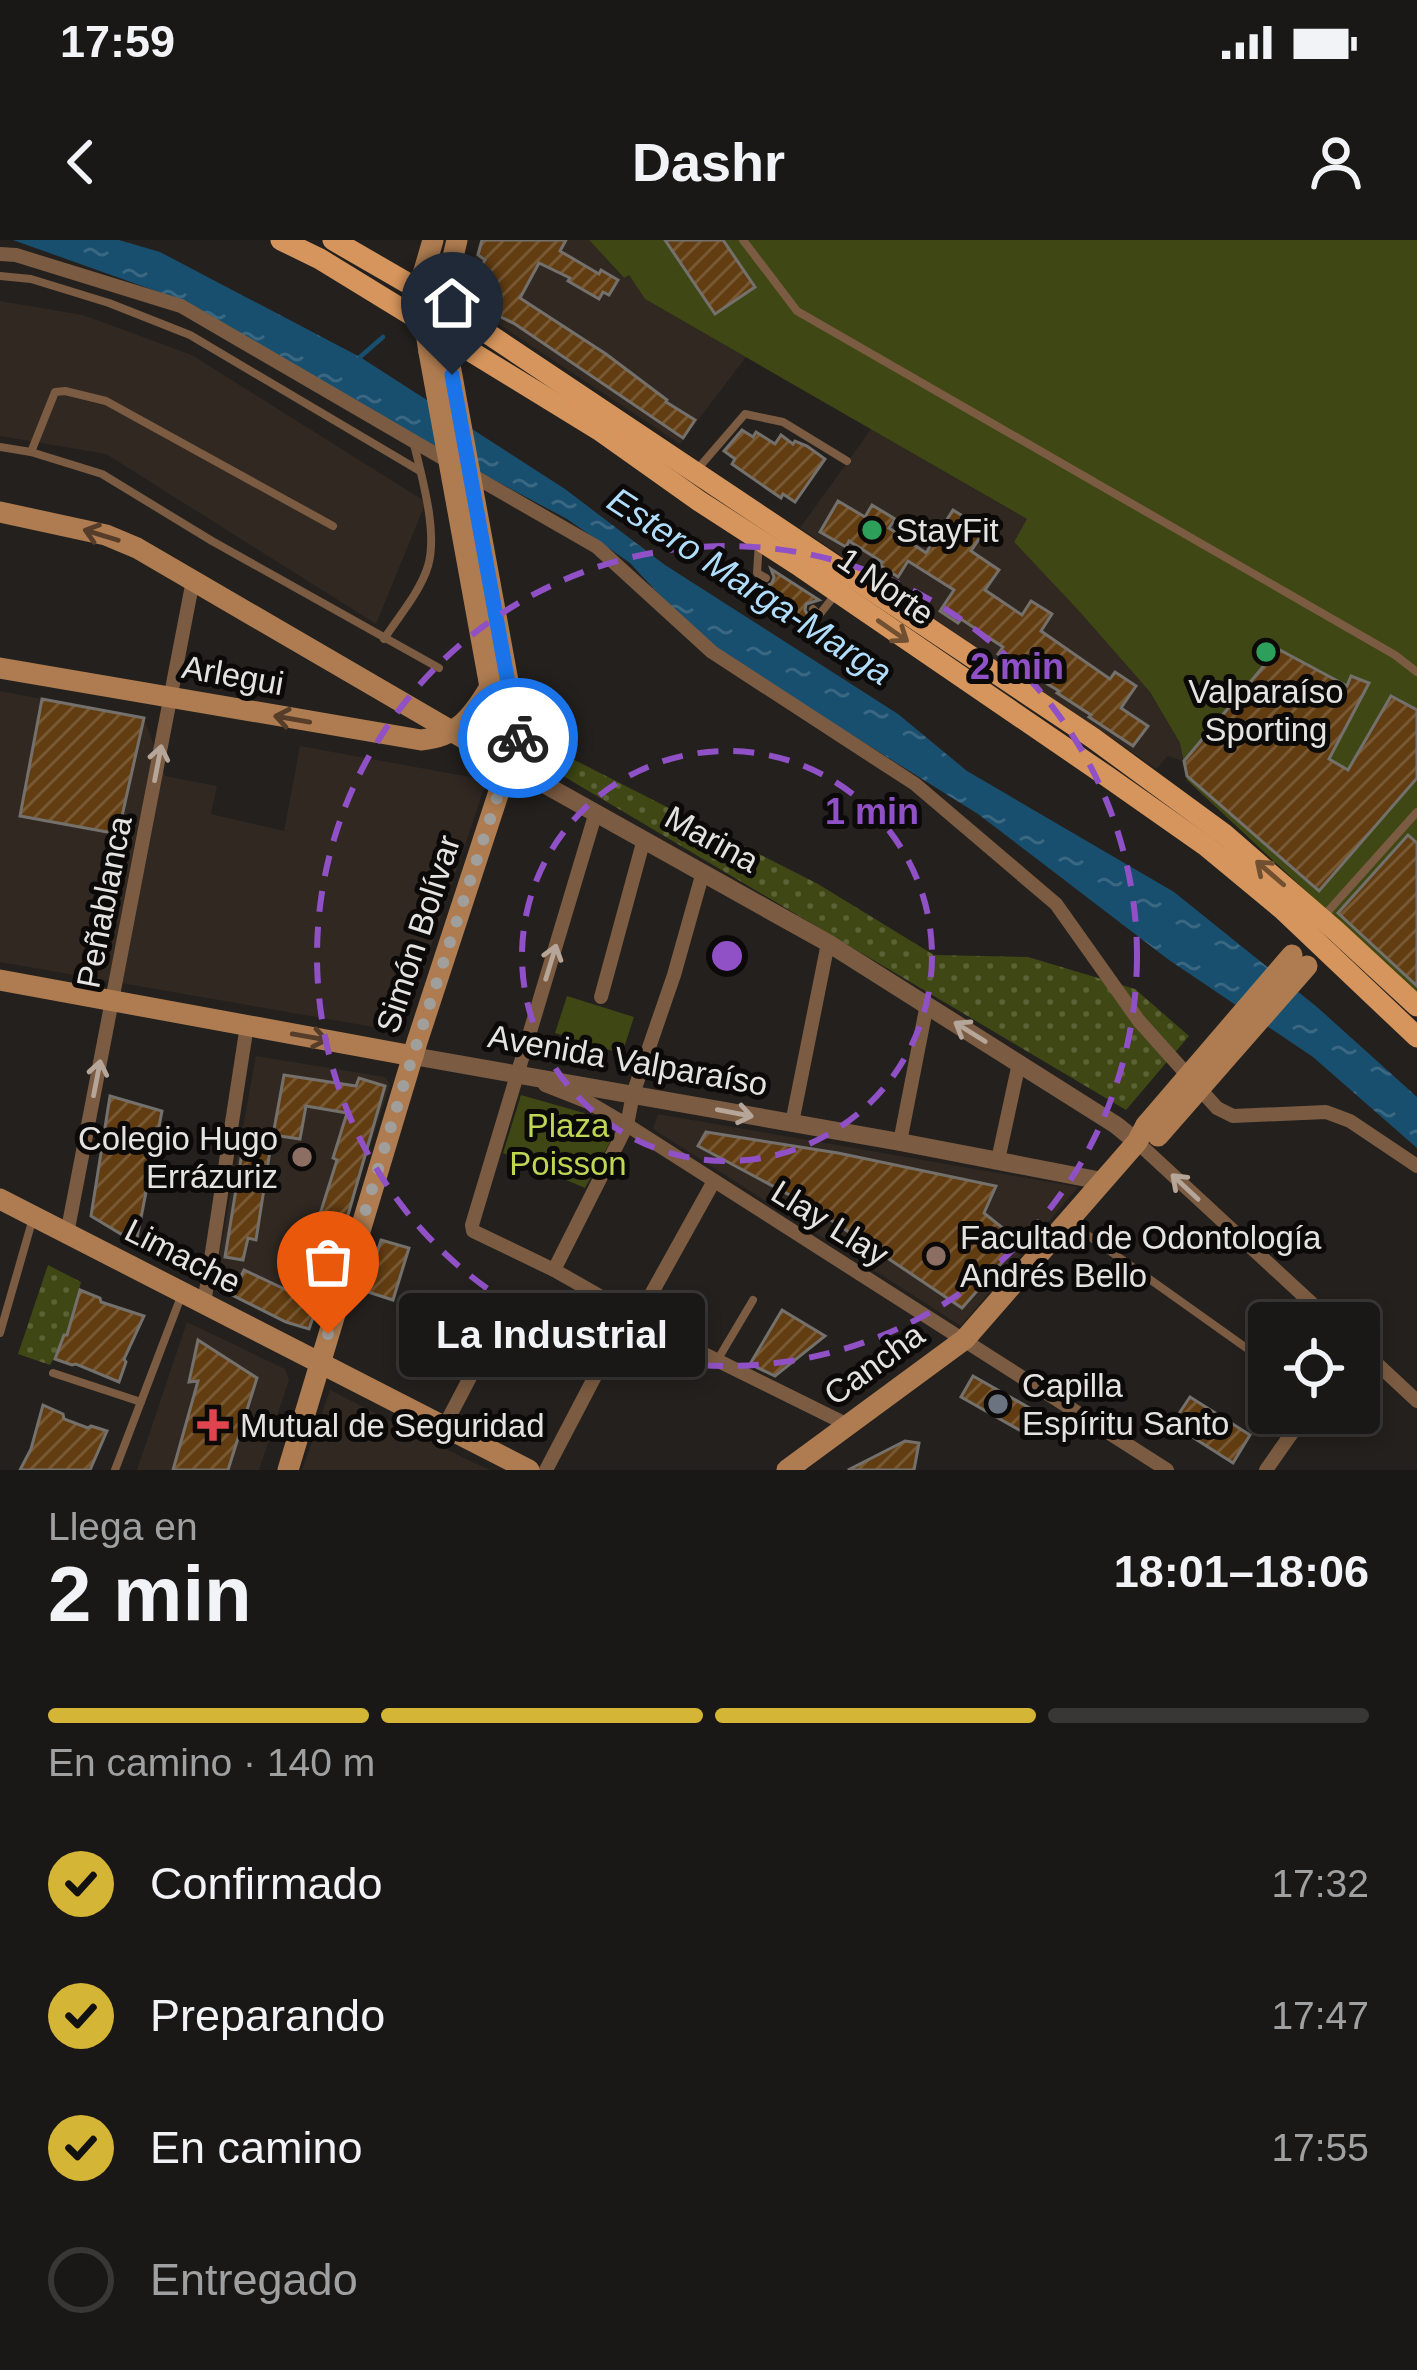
<!DOCTYPE html>
<html lang="es">
<meta charset="utf-8">
<style>
body{margin:0;font-family:Arial,sans-serif;background:#23211f;color:#f1f3f6;height:100vh;display:flex;flex-direction:column;font-size:45px;white-space:nowrap}
*{box-sizing:border-box;margin:0}
p{font-size:39px;color:#9fa0a1}
.icon{flex:none;width:66px;height:66px;fill:none;stroke:currentColor;stroke-width:2;stroke-linecap:round;stroke-linejoin:round}
.map{position:relative;height:1230px;overflow:hidden}
.sheet{display:flex;flex-direction:column;background:#1a1816;flex:1}
.sheet>*{flex:none}
.fabs{position:absolute;left:1248px;top:1062px;display:grid;gap:24px}
.fabs a{display:grid;place-items:center;width:132px;height:132px;border-radius:12px;background:#1a1816;box-shadow:0 6px 18px #0003,0 0 0 3px #383735;font-size:60px}
.pin{position:absolute;display:grid;place-items:center;width:102px;height:102px;color:#fff;margin:-123px -51px;border-radius:50% 50% 50% 0;rotate:-45deg;box-shadow:0 0 12px #0007}
.pin .icon{rotate:45deg}
.courier{position:absolute;display:grid;place-items:center;width:120px;height:120px;margin:-60px;border:9px solid #1a73e8;border-radius:50%;background:#fff;color:#222;box-shadow:0 3px 15px #0007}
.bubble{position:absolute;height:84px;border-radius:12px;background:#1a1816;box-shadow:0 6px 18px #0003,0 0 0 3px #383735;font-size:39px;font-weight:700;line-height:84px;text-align:center}
.summary em{font-style:normal;font-weight:700}
.summary div{display:flex;flex-direction:column-reverse}
.summary{display:flex;align-items:center;justify-content:space-between;height:204px;padding:0 48px}
h1{font-size:78px;font-weight:700;line-height:90px}
.bar{display:grid;grid-template-columns:repeat(4,1fr);gap:18px 12px;align-content:center;height:144px;padding:0 48px}
.bar i{height:15px;border-radius:9px;background:#383735}
.bar .on{background:#d5b535}
.bar p{grid-column:span 4}
ol{padding:0 48px;list-style:none}
li{display:flex;align-items:center;gap:36px;height:132px}
li p{margin-inline-start:auto}
li .icon{padding:12px;border-radius:50%;background:#d5b535;color:#111;stroke-width:4}
li:last-child{color:#9fa0a1}
li i{width:66px;height:66px;border:6px solid #383735;border-radius:50%}
.status{display:flex;justify-content:space-between;align-items:center;height:84px;padding:0 60px;background:#1a1816;direction:ltr}
.status svg{height:33px;fill:currentColor}
header{display:flex;justify-content:space-between;align-items:center;height:156px;padding:0 48px;background:#1a1816;font-size:54px;font-weight:700}
.map>svg:first-child{display:block}
.built{fill:#302821}
.grass{fill:url(#grass-dots)}
.park{fill:#3f4814}
.water{fill:url(#water-ripples)}
.lines{fill:none;stroke-linecap:round;stroke-linejoin:round}
.stream{stroke:#194f6e;stroke-width:4.5}
.building{fill:url(#building-hatch);stroke:#74706c;stroke-width:3}
.service{stroke:#7b5b41;stroke-width:8}
.minor{stroke:#7b5b41;stroke-width:14}
.tertiary{stroke:#7b5b41;stroke-width:18}
.secondary{stroke:#ae7c50;stroke-width:21}
.primary{stroke:#d6955c;stroke-width:21}
.secondary-bridge{stroke:#ae7c50;stroke-width:21}
.oneway{stroke:#553d29}
.oneway2{stroke:#715032}
.oneway3{stroke:#b5a699}
.done{stroke:#a19f9c;stroke-width:12;stroke-dasharray:0 21.6}
.route{stroke:#1a73e8;stroke-width:15}
.ring{fill:none;stroke:#9051c6;stroke-width:6;stroke-dasharray:21 15}
.leisure-dot{fill:#2e9e5b;stroke:#0c0a09;stroke-width:4.5}
.education-dot{fill:#8d6e63;stroke:#0c0a09;stroke-width:4.5}
.worship-dot{fill:#6b7280;stroke:#0c0a09;stroke-width:4.5}
.health-dot{fill:#e0444e;stroke:#0c0a09;stroke-width:4.5}
.labels{text-anchor:middle;dominant-baseline:central;stroke-width:10;stroke-linejoin:round;paint-order:stroke}
.poi-label{font-size:33px;fill:#e5e3e1;stroke:#0c0a09;text-anchor:start}
.street-label{font-size:33px;fill:#e5e3e1;stroke:#0c0a09}
.park-label{font-size:33px;fill:#bed653;stroke:#0c0a09}
.water-label{font-size:36px;font-style:italic;fill:#b0ddfb;stroke:#0c0a09}
.centre{fill:#9051c6;stroke:#0c0a09;stroke-width:6}
.ring-label{font-size:36px;text-anchor:middle;font-weight:bold;fill:#9051c6;stroke:#0c0a09;stroke-width:10;stroke-linejoin:round;paint-order:stroke}
</style>
<div class="status"><b>17:59</b><svg viewBox="0 0 49 12"><path d="M0 12V9h3v3zM5 12V6h3v6zM10 12V3h3v9zM15 12V0h3v12zM26 1h20v11H26zM47 4h2v5h-2z"/></svg></div>
<header><svg class="icon" aria-label="back" viewBox="0 0 24 24"><path d="M15 5l-7 7 7 7"/></svg>Dashr<svg class="icon" aria-label="person" viewBox="0 0 24 24"><circle cx="12" cy="8" r="4"/><path d="M4 21q1-7 8-7t8 7"/></svg></header>
<div class="map">
<svg width="1417" height="1230" viewBox="0 0 1417 1230">
<defs>
<pattern id="grass-dots" width="8" height="8" patternUnits="userSpaceOnUse" patternTransform="scale(3)"><rect width="8" height="8" fill="#3f4814"/><path d="M2 2h.1M6 6h.1" fill="none" stroke="#5b6236" stroke-width="1.8" stroke-linecap="round"/></pattern>
<pattern id="water-ripples" width="26" height="14" patternUnits="userSpaceOnUse" patternTransform="scale(3)"><rect width="26" height="14" fill="#194f6e"/><path d="M2 4q2-2 4 0t4 0M15 11q2-2 4 0t4 0" fill="none" stroke="#3a6882"/></pattern>
<pattern id="building-hatch" width="6" height="6" patternUnits="userSpaceOnUse" patternTransform="scale(3)"><rect width="6" height="6" fill="#623d12"/><path d="M-1 1l2-2M0 6l6-6M5 7l2-2" fill="none" stroke="#785934"/></pattern>
</defs>
<rect width="100%" height="100%" fill="#23201d"/>
<g class="built">
<polygon points="480,0 589,0 623,38 629,35 645,59 746,117 680,204 467,63 466,43"/>
<polygon points="0,61 83,75 192,115 426,262 376,384 106,214 0,196"/>
<polygon points="871,189 1028,280 1014,302 1079,371 1150,452 1180,503 1183,521 1167,516 1157,529 800,288"/>
<polygon points="0,451 144,478 165,536 217,546 211,574 284,591 300,506 487,540 402,792 0,722"/>
<polygon points="256,816 385,837 390,844 311,1090 286,1082 222,1050 215,1039"/>
<polygon points="658,874 1078,947 961,1086 653,889"/>
<polygon points="187,1082 285,1129 289,1140 259,1230 137,1230"/>
<polygon points="330,1150 468,1220 490,1230 302,1230"/>
</g>
<g class="grass">
<polygon points="555,510 818,644 934,715 1028,717 1135,749 1189,796 1126,870 538,521"/>
<polygon points="48,1025 81,1042 67,1095 50,1125 18,1114"/>
</g>
<g class="park">
<polygon points="589,0 1417,0 1417,755 1187,540 1180,503 1150,452 1079,371 1014,302 1027,279 645,59 629,35 624,38"/>
<polygon points="567,756 634,777 622,814 555,793"/>
<polygon points="521,855 584,873 615,893 585,948 503,913"/>
</g>
<polygon class="water" points="13,0 119,0 160,12 360,117 565,249 665,325 898,474 967,531 1174,652 1317,767 1417,857 1417,908 1313,817 1169,720 978,574 702,401 630,323 567,279 406,193 184,61"/>
<g class="lines">
<polyline class="stream" points="360,117 383,97"/>
</g>
<g class="building">
<polygon points="482,0 566,0 560,11 599,34 601,30 618,40 609,55 603,52 599,59 568,41 570,38 539,23 520,58 606,114 667,160 666,162 695,180 683,198 515,84 473,63 478,55 467,49 485,20 478,15"/>
<polygon points="665,0 723,0 755,47 715,74"/>
<polygon points="742,190 753,197 756,192 775,204 781,195 793,204 795,201 807,206 825,219 795,262 783,254 781,258 732,224 735,219 724,211"/>
<polygon points="838,261 865,277 872,265 895,279 889,288 926,313 953,270 985,290 971,311 999,330 985,350 1022,375 1031,361 1052,374 1041,391 1110,439 1115,432 1136,446 1121,468 1148,486 1133,506 1089,477 1091,475 1057,453 1059,451 998,414 1003,407 961,379 958,383 940,371 954,350 908,321 898,337 880,325 882,322 849,301 846,307 820,292"/>
<polygon points="771,329 819,360 806,364 805,370 808,376 803,385 755,354 761,345 767,346 772,343 774,337"/>
<polygon points="1278,409 1347,446 1351,436 1369,443 1329,519 1348,530 1391,456 1417,470 1417,538 1319,651 1187,536 1184,521"/>
<polygon points="42,459 144,478 118,594 20,576"/>
<polygon points="1408,595 1417,603 1417,746 1338,673"/>
<polygon points="284,835 356,846 359,838 385,846 344,989 309,1089 286,1082 232,1055 244,1030 295,1054 337,920 333,918 347,873 306,866 300,899 273,895"/>
<polygon points="110,856 162,871 136,1003 91,976"/>
<polygon points="706,892 838,913 996,946 984,973 1020,1002 962,1068 810,966 698,906"/>
<polygon points="245,894 272,898 256,1000 248,998 243,1020 225,1017"/>
<polygon points="381,1000 409,1008 393,1060 365,1051"/>
<polygon points="80,1050 100,1058 101,1062 144,1076 124,1119 126,1122 119,1142 76,1124 72,1125 55,1119 64,1095 67,1095"/>
<polygon points="782,1070 825,1096 775,1136 750,1124"/>
<polygon points="198,1100 257,1138 228,1230 173,1230 198,1141 189,1142"/>
<polygon points="973,1136 1035,1171 1023,1192 961,1157"/>
<polygon points="1190,1157 1250,1195 1233,1223 1172,1184"/>
<polygon points="43,1165 63,1174 64,1179 88,1188 91,1186 107,1191 90,1230 20,1230 31,1209"/>
<polygon points="905,1201 919,1203 914,1230 848,1230"/>
</g>
<g class="lines">
<g class="service">
<polyline points="743,0 797,71 1395,415 1417,432"/>
<polyline points="0,36 31,39 109,63 190,95 420,231"/>
<polyline points="0,207 31,212 102,234 212,301 439,428"/>
<polyline points="31,212 55,152 65,151 106,161 333,286"/>
<polyline points="695,232 745,174 783,182 847,221"/>
<polyline points="759,302 757,333 766,338"/>
<polyline points="813,369 819,375 835,355"/>
<path d="M384 399C399 376 420 352 428 326 438 292 422 238 414 204"/>
<polyline points="1322,678 1417,572"/>
<polyline points="1072,984 1252,1112"/>
<polyline points="0,1093 33,978"/>
<polyline points="718,1119 753,1060"/>
<polyline points="53,1133 141,1162"/>
<polyline points="115,1230 182,1054"/>
</g>
<g class="minor">
<polyline points="0,14 16,15 181,66 451,223"/>
<polyline points="470,234 597,307 712,412 915,544 1056,664 1139,781 1217,868 1233,876 1326,872 1350,881 1417,926"/>
<polyline points="596,572 472,985 473,991 554,1030 626,1071 635,1072 644,1067 714,941"/>
<polyline points="601,757 644,599"/>
<polyline points="545,845 588,862 627,885 1167,1230"/>
<polyline points="792,883 828,703"/>
<polyline points="900,902 927,764"/>
<polyline points="1137,902 1333,1083"/>
<polyline points="998,920 1019,823"/>
<polyline points="67,994 193,340"/>
<polyline points="554,1030 627,885 633,854 674,735 703,632"/>
<polyline points="204,1064 247,785"/>
<polyline points="674,1099 848,1185"/>
<polyline points="1359,1107 1417,1161"/>
<polyline points="444,1187 511,1059"/>
<polyline points="546,1230 603,1121"/>
<polyline points="1266,1230 1306,1173"/>
</g>
<g class="tertiary">
<polyline points="508,524 828,703 1116,885 1137,902"/>
<polyline points="413,816 900,902 1102,941"/>
</g>
<g class="secondary">
<polyline points="429,112 419,48 433,0"/>
<polyline points="450,125 442,63 457,0"/>
<polyline points="0,272 106,295 137,308 508,524"/>
<path d="M0 428 421 500C457 497 472 477 490 447"/>
<polyline points="490,447 500,502 508,524"/>
<polyline points="0,740 413,816"/>
<polyline points="0,959 529,1230"/>
<polyline points="288,1230 417,802 508,524 521,512"/>
<polyline points="787,1230 965,1099 1137,902 1146,885"/>
</g>
<g class="primary">
<polyline points="281,0 320,19 599,190 699,261 801,327 1105,535 1206,606 1282,669 1417,797"/>
<polyline points="333,0 442,63 1093,498 1224,594 1336,691 1417,766"/>
</g>
<g class="secondary-bridge">
<polyline points="429,112 490,447"/>
<polyline points="450,125 521,512"/>
<polyline points="1146,885 1292,715"/>
<polyline points="1158,896 1307,726"/>
</g>
</g>
<defs><path id="oneway-shaft" d="M-6 0H5M1.5-3L5.5 0L1.5 3" fill="none" stroke-width="1.6" stroke-linecap="round" stroke-linejoin="round" transform="scale(3)"/></defs>
<g class="oneway">
<use href="#oneway-shaft" transform="translate(101 295) rotate(-163)"/>
<use href="#oneway-shaft" transform="translate(292 479) rotate(-170)"/>
<use href="#oneway-shaft" transform="translate(310 797) rotate(10)"/>
</g>
<g class="oneway2">
<use href="#oneway-shaft" transform="translate(893 391) rotate(35)"/>
<use href="#oneway-shaft" transform="translate(1270 633) rotate(-139)"/>
</g>
<g class="oneway3">
<use href="#oneway-shaft" transform="translate(158 523) rotate(-79)"/>
<use href="#oneway-shaft" transform="translate(551 722) rotate(-73)"/>
<use href="#oneway-shaft" transform="translate(970 792) rotate(-148)"/>
<use href="#oneway-shaft" transform="translate(97 838) rotate(-79)"/>
<use href="#oneway-shaft" transform="translate(735 873) rotate(11)"/>
<use href="#oneway-shaft" transform="translate(1185 947) rotate(-137)"/>
</g>
<g class="lines">
<polyline class="done" points="328,1094 406,837 508,524 521,512 518,498"/>
<polyline class="route" points="452,135 518,498"/>
</g>
<g class="ring">
<circle cx="727" cy="716" r="205"/>
<circle cx="727" cy="716" r="410"/>
</g>
<g class="leisure-dot">
<circle cx="872" cy="290" r="12"/>
<circle cx="1266" cy="412" r="12"/>
</g>
<g class="education-dot">
<circle cx="302" cy="917" r="12"/>
<circle cx="936" cy="1016" r="12"/>
</g>
<circle class="worship-dot" cx="998" cy="1164" r="12"/>
<path class="health-dot" d="M207 1167h12v12h12v12h-12v12h-12v-12h-12v-12h12z"/>
<g class="labels">
<g class="poi-label">
<text x="896" y="290">StayFit</text>
<text x="1266" y="451" text-anchor="middle">Valparaíso<tspan x="1266" dy="38">Sporting</tspan></text>
<text x="278" y="898" text-anchor="end">Colegio Hugo<tspan x="278" dy="38">Errázuriz</tspan></text>
<text x="960" y="997">Facultad de Odontología<tspan x="960" dy="38">Andrés Bello</tspan></text>
<text x="1022" y="1145">Capilla<tspan x="1022" dy="38">Espíritu Santo</tspan></text>
<text x="240" y="1185">Mutual de Seguridad</text>
</g>
<g class="street-label">
<text transform="translate(886 346) rotate(35)">1 Norte</text>
<text transform="translate(233 435) rotate(10)">Arlegui</text>
<text transform="translate(712 599) rotate(29)">Marina</text>
<text transform="translate(104 662) rotate(-79)">Peñablanca</text>
<text transform="translate(418 694) rotate(-72)">Simón Bolívar</text>
<text transform="translate(628 820) rotate(10)">Avenida Valparaíso</text>
<text transform="translate(830 983) rotate(32)">Llay Llay</text>
<text transform="translate(183 1016) rotate(27)">Limache</text>
<text transform="translate(874 1124) rotate(-36)">Cancha</text>
</g>
<g class="park-label">
<text x="568" y="885">Plaza<tspan x="568" dy="38">Poisson</tspan></text>
</g>
<g class="water-label">
<text transform="translate(750 346) rotate(33)">Estero Marga-Marga</text>
</g>
</g>
<circle cx="727" cy="716" r="18" class="centre"/>
<g class="ring-label">
<text x="1017" y="439">2 min</text>
<text x="872" y="584">1 min</text>
</g>
</svg>
<div class="fabs">
<a><svg class="icon" aria-label="locate" viewBox="0 0 24 24"><circle cx="12" cy="12" r="6"/><path d="M12 2v4M12 18v4M2 12h4M18 12h4"/></svg></a>
</div>
<div class="pin" style="left:328px;top:1094px;background:#ea580c"><svg class="icon" aria-label="bag" viewBox="0 0 24 24"><path d="M5 8h14l-1 12H6zM9 8a3 3 0 0 1 6 0"/></svg></div>
<div class="pin" style="left:452px;top:135px;background:#1f2937"><svg class="icon" aria-label="home" viewBox="0 0 24 24"><path d="M3 11l9-7 9 7M6 9v11h12V9"/></svg></div>
<div class="courier" style="left:518px;top:498px"><svg class="icon" aria-label="bike" viewBox="0 0 24 24"><circle cx="6" cy="16" r="4"/><circle cx="18" cy="16" r="4"/><path d="M6 16l4-8h5l3 8M10 8l3 8H6M13 5h3"/></svg></div>
<div class="bubble" style="left:399px;top:1053px;width:306px">La Industrial</div>
</div>
<section class="sheet">
<div class="summary"><div><h1>2 min</h1><p>Llega en</p></div><em>18:01–18:06</em></div>
<div class="bar"><i class="on"></i><i class="on"></i><i class="on"></i><i></i><p>En camino · 140 m</p></div>
<ol>
<li><svg class="icon" aria-label="check" viewBox="0 0 24 24"><path d="M5 12l5 5 9-10"/></svg>Confirmado<p>17:32</p></li>
<li><svg class="icon" aria-label="check" viewBox="0 0 24 24"><path d="M5 12l5 5 9-10"/></svg>Preparando<p>17:47</p></li>
<li><svg class="icon" aria-label="check" viewBox="0 0 24 24"><path d="M5 12l5 5 9-10"/></svg>En camino<p>17:55</p></li>
<li><i></i>Entregado</li>
</ol>
</section>
